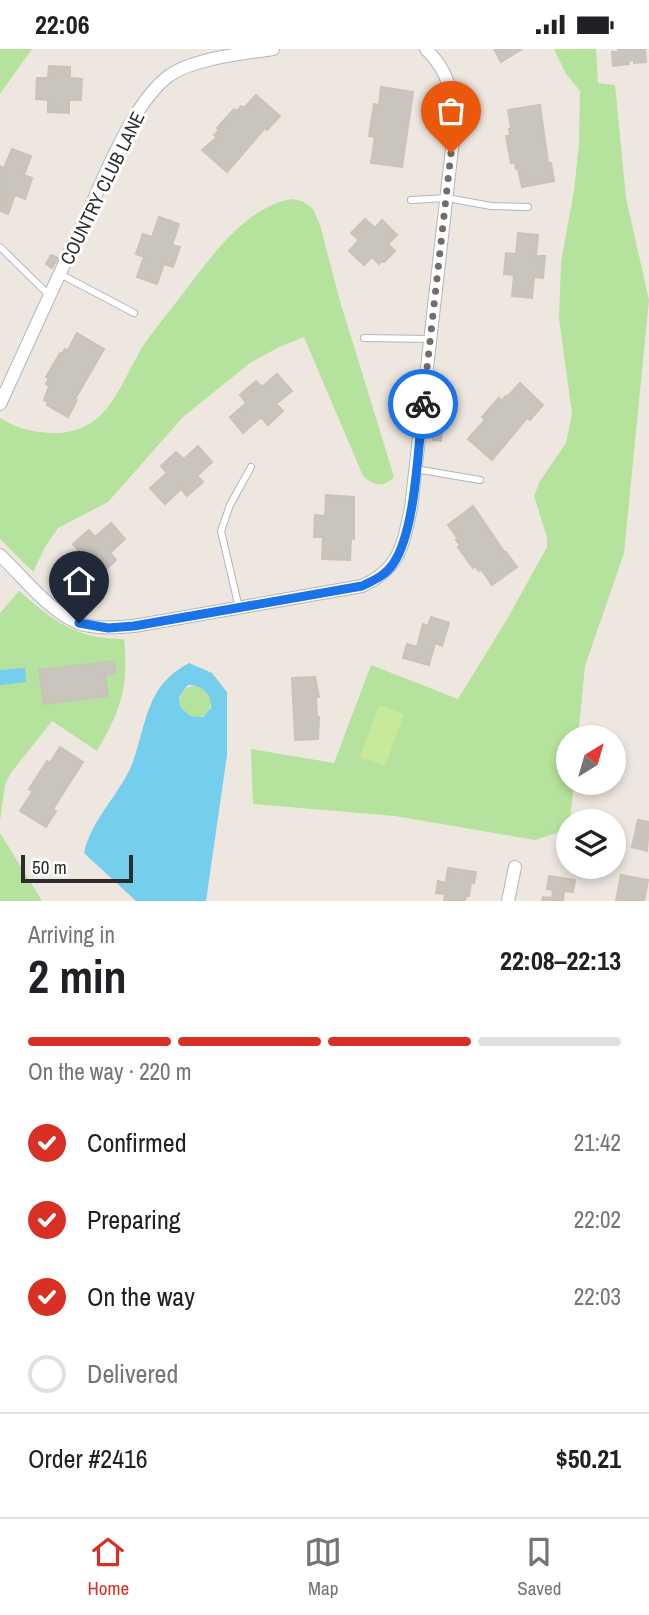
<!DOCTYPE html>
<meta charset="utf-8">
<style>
body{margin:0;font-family:"Archivo Narrow",sans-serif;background:#f2f2f2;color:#202124;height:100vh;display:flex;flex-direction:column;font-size:26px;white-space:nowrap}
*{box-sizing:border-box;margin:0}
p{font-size:23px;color:#757577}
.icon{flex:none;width:38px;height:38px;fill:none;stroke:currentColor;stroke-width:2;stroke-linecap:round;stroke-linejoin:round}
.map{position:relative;height:852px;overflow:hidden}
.panel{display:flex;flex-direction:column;background:#fff;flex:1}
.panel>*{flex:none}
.needle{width:46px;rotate:37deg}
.buttons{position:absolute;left:556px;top:676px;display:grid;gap:14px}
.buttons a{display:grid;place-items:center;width:70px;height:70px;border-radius:50%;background:#fff;box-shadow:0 4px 10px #0003;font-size:35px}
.scale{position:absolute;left:21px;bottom:18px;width:112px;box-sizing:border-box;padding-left:7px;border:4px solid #2c2c2c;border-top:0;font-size:19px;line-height:24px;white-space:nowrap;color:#2c2c2c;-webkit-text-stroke:5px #fff;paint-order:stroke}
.pin{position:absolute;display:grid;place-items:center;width:60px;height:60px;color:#fff;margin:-72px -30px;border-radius:50% 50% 50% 0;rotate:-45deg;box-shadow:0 0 7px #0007}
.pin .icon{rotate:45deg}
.courier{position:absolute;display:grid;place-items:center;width:70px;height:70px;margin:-35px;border:5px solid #1a73e8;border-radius:50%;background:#fff;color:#222;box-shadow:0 2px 9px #0007}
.summary em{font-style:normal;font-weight:700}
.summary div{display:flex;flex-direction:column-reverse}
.summary{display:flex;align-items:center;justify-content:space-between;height:119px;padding:0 28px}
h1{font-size:46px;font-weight:700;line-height:52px}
.bar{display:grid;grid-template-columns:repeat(4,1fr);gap:10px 7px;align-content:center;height:84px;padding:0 28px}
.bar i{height:9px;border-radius:5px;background:#e0e0e0}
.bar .selected{background:#d93025}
.bar p{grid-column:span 4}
.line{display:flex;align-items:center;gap:18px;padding:0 28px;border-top:2px solid #e0e0e0}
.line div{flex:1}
ol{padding:0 28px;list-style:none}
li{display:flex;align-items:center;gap:21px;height:77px}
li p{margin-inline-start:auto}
li .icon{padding:7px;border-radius:50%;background:#d93025;color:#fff;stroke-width:4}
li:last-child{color:#757577}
li i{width:38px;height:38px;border:4px solid #e0e0e0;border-radius:50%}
.status{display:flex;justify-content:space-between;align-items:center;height:49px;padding:0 35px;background:#fff;direction:ltr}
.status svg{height:19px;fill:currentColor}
.tab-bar{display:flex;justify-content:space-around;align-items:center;height:98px;border-top:2px solid #e0e0e0;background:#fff;font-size:19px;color:#757577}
.tab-bar a{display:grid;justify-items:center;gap:4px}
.tab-bar .selected{color:#d93025}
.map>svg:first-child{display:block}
.green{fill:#b5e29c}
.pitch{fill:#c8e999}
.water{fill:#74ceec;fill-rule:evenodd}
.building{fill:#c9c5bd;stroke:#c9c3b8;stroke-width:2}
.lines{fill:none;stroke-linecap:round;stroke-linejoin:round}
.lane-casing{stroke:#b2b5bf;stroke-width:8}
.street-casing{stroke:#b2b5bf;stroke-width:14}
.lane{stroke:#fff;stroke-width:6}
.street{stroke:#fff;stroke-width:12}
.done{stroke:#706d6b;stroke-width:7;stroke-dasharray:0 12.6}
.route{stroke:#1a73e8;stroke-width:9}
.labels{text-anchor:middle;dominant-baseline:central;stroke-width:6;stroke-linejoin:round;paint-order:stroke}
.street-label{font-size:19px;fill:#2c2c2c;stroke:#fff}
</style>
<div class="status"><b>22:06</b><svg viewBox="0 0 49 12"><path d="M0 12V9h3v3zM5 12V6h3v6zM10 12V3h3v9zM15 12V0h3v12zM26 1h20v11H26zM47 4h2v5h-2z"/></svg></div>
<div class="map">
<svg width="649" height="852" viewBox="0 0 649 852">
<rect width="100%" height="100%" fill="#ede7df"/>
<g class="green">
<polygon points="0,0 32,0 0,45"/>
<polygon points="554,0 596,0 598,34 615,36 626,149 649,251 624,504 585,617 578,688 569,688 569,733 574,733 570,771 559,783 535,791 395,767 253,755 251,700 334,714 371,616 458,650 506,572 547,498 547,488 534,447 540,432 566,394 572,365 559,269 561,213 574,142 579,95 580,42 566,25"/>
<path d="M291 150 302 152 313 160 320 176 340 252 394 428C383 439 374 437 363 427L304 288 281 297 250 314 183 368 108 453 58 479 45 498 33 523 0 490V369C16 379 32 383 51 384 110 386 119 334 145 294 156 278 169 263 181 247 210 210 242 160 291 150Z"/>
<path d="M19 542C54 572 75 590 124 590 129 638 121 661 97 702L52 672 10 725 5 736 0 772V564Z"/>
<circle cx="195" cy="653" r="16"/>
<polygon points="0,784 42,852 0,852"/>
</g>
<polygon class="pitch" points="379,656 404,665 385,717 360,708"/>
<g class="water">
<path d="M189 614 212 624 227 643V706L206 852H136L84 804C91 772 116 749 130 720 141 695 143 666 157 643 165 630 176 621 189 614ZM188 636C202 636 212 645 211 659L203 668 190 667 180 658 179 648Z"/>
<polygon points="25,619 26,633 0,636 0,621"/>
</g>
<g class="building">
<polygon points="494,0 522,0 501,13"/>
<polygon points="618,0 645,0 646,13 634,14 634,11 628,12 629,15 613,17 612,3 619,3"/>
<polygon points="49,17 70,18 70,29 82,30 81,51 69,51 69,64 48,63 48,51 36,50 37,29 48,29"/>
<polygon points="381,38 413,43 402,118 371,114 375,88 369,87 374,55 379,56"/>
<polygon points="256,46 280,67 267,81 265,79 227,123 202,101 217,88 214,86 219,81 217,79 234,60 237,62 241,57 244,59"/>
<polygon points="540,56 548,114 551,114 554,132 522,138 518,120 516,120 515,113 511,114 506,87 510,87 509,80 511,79 508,61"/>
<polygon points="12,100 31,107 24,126 32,129 25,150 15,146 8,165 0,162 0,117 4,119"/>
<polygon points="159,168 179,175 172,196 180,198 173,218 164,215 157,235 137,228 144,208 136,205 143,185 152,188"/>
<polygon points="365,170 375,179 382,171 397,186 388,195 395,202 384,213 382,212 379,215 372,208 364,216 349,202 359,191 351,184"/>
<polygon points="518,184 538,186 536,207 545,207 543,229 534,228 532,249 512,247 514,226 504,225 506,204 516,205"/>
<polygon points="51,206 58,209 52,219 46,215"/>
<polygon points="77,284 104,300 75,350 77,351 68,368 47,356 48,353 44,351 49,337 46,335 49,329 46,328 60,304 62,305 65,300 68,301"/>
<polygon points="277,325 292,342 276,355 283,362 268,376 261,368 243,384 230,368 246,354 240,346 256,332 262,338"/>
<polygon points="520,334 543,356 530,371 527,369 492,411 468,390 485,371 482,368 499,349 501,352 506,347 507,348"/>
<polygon points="434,380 442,380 441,392 433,391"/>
<polygon points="198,397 212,413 197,427 203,433 187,447 181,440 165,455 150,439 167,424 161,417 176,403 184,410"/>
<polygon points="326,446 354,448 354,490 351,490 350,511 322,510 323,488 314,488 315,466 325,467"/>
<polygon points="473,457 505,504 506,503 517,518 492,536 481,520 479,522 475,517 473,519 458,498 460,496 456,491 458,490 448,476"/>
<polygon points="111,474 125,490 110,504 116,511 100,526 94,519 79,533 64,517 80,503 73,495 89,481 95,488"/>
<polygon points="431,568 449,574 442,597 435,594 429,616 403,609 407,595 417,598 423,575 428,577"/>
<polygon points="114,612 116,624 105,626 108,647 44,655 39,621"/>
<polygon points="315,628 319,648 316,648 317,668 319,668 318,690 295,691 292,629"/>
<polygon points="60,698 83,713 53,760 56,762 46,778 20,762 33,742 29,740 47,712 50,714"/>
<polygon points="638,771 649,773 647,802 632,798"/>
<polygon points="448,819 476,823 474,834 471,834 469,847 466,847 465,852 444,852 445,845 436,844 438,832 446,834"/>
<polygon points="621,826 648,831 644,852 616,852"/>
<polygon points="549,827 575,831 573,843 564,842 563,852 542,852 543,848 552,849 553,841 547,840"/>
</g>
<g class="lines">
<defs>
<g id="lane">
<polyline points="411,151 447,149 491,157 528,158"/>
<polyline points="0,198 50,247"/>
<polyline points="60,225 134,264"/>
<polyline points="364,289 430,290"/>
<polyline points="415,420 480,431"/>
<polyline points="239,559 221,482 230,456 251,418"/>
</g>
<g id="street">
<path d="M0 355C27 295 55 236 82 176 103 133 131 54 170 26 195 9 242 5 273 0"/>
<path d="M0 506C22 527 54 568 84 576 101 580 117 578 134 577L362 537C400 520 403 496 411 459L454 82C451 46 453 27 426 0"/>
<polyline points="508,852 515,818"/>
</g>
</defs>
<use href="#lane" class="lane-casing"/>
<use href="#street" class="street-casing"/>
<use href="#lane" class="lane"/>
<use href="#street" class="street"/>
</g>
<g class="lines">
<polyline class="done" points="423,355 451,104"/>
<path class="route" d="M79 574 108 579 134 577 362 537C374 531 385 527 393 515 416 482 418 397 423 355"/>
</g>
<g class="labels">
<g class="street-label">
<text transform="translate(102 139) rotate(-64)">COUNTRY CLUB LANE</text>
</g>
</g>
</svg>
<div class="buttons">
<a><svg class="needle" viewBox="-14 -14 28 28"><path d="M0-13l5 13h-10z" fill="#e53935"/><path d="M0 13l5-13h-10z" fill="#757577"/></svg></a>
<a><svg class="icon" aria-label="layers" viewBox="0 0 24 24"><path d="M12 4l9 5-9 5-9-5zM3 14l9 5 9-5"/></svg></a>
</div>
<div class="scale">50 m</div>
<div class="pin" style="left:451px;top:104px;background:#ea580c"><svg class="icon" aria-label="bag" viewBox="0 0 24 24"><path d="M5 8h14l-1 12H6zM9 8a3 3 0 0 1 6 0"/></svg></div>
<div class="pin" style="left:79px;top:574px;background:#1f2937"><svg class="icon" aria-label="home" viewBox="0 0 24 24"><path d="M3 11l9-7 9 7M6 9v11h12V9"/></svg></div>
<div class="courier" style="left:423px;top:355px"><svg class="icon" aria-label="bike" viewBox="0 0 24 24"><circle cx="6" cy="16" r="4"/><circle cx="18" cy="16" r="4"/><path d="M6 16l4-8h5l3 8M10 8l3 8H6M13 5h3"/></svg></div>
</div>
<section class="panel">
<div class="summary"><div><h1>2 min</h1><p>Arriving in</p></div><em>22:08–22:13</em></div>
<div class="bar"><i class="selected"></i><i class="selected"></i><i class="selected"></i><i></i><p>On the way · 220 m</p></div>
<ol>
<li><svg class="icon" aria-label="check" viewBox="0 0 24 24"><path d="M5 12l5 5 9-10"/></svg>Confirmed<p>21:42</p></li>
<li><svg class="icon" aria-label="check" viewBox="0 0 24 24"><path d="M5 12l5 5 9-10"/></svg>Preparing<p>22:02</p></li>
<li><svg class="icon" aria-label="check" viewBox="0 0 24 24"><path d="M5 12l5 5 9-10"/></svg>On the way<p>22:03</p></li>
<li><i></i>Delivered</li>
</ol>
<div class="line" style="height:91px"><div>Order #2416</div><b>$50.21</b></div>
</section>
<nav class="tab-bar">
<a class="selected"><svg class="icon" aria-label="home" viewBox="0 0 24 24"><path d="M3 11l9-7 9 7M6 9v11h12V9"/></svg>Home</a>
<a><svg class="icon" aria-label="map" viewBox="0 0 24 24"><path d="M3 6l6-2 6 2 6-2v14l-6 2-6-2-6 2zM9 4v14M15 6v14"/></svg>Map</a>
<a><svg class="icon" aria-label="saved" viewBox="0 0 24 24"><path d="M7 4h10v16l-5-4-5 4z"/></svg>Saved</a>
</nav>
